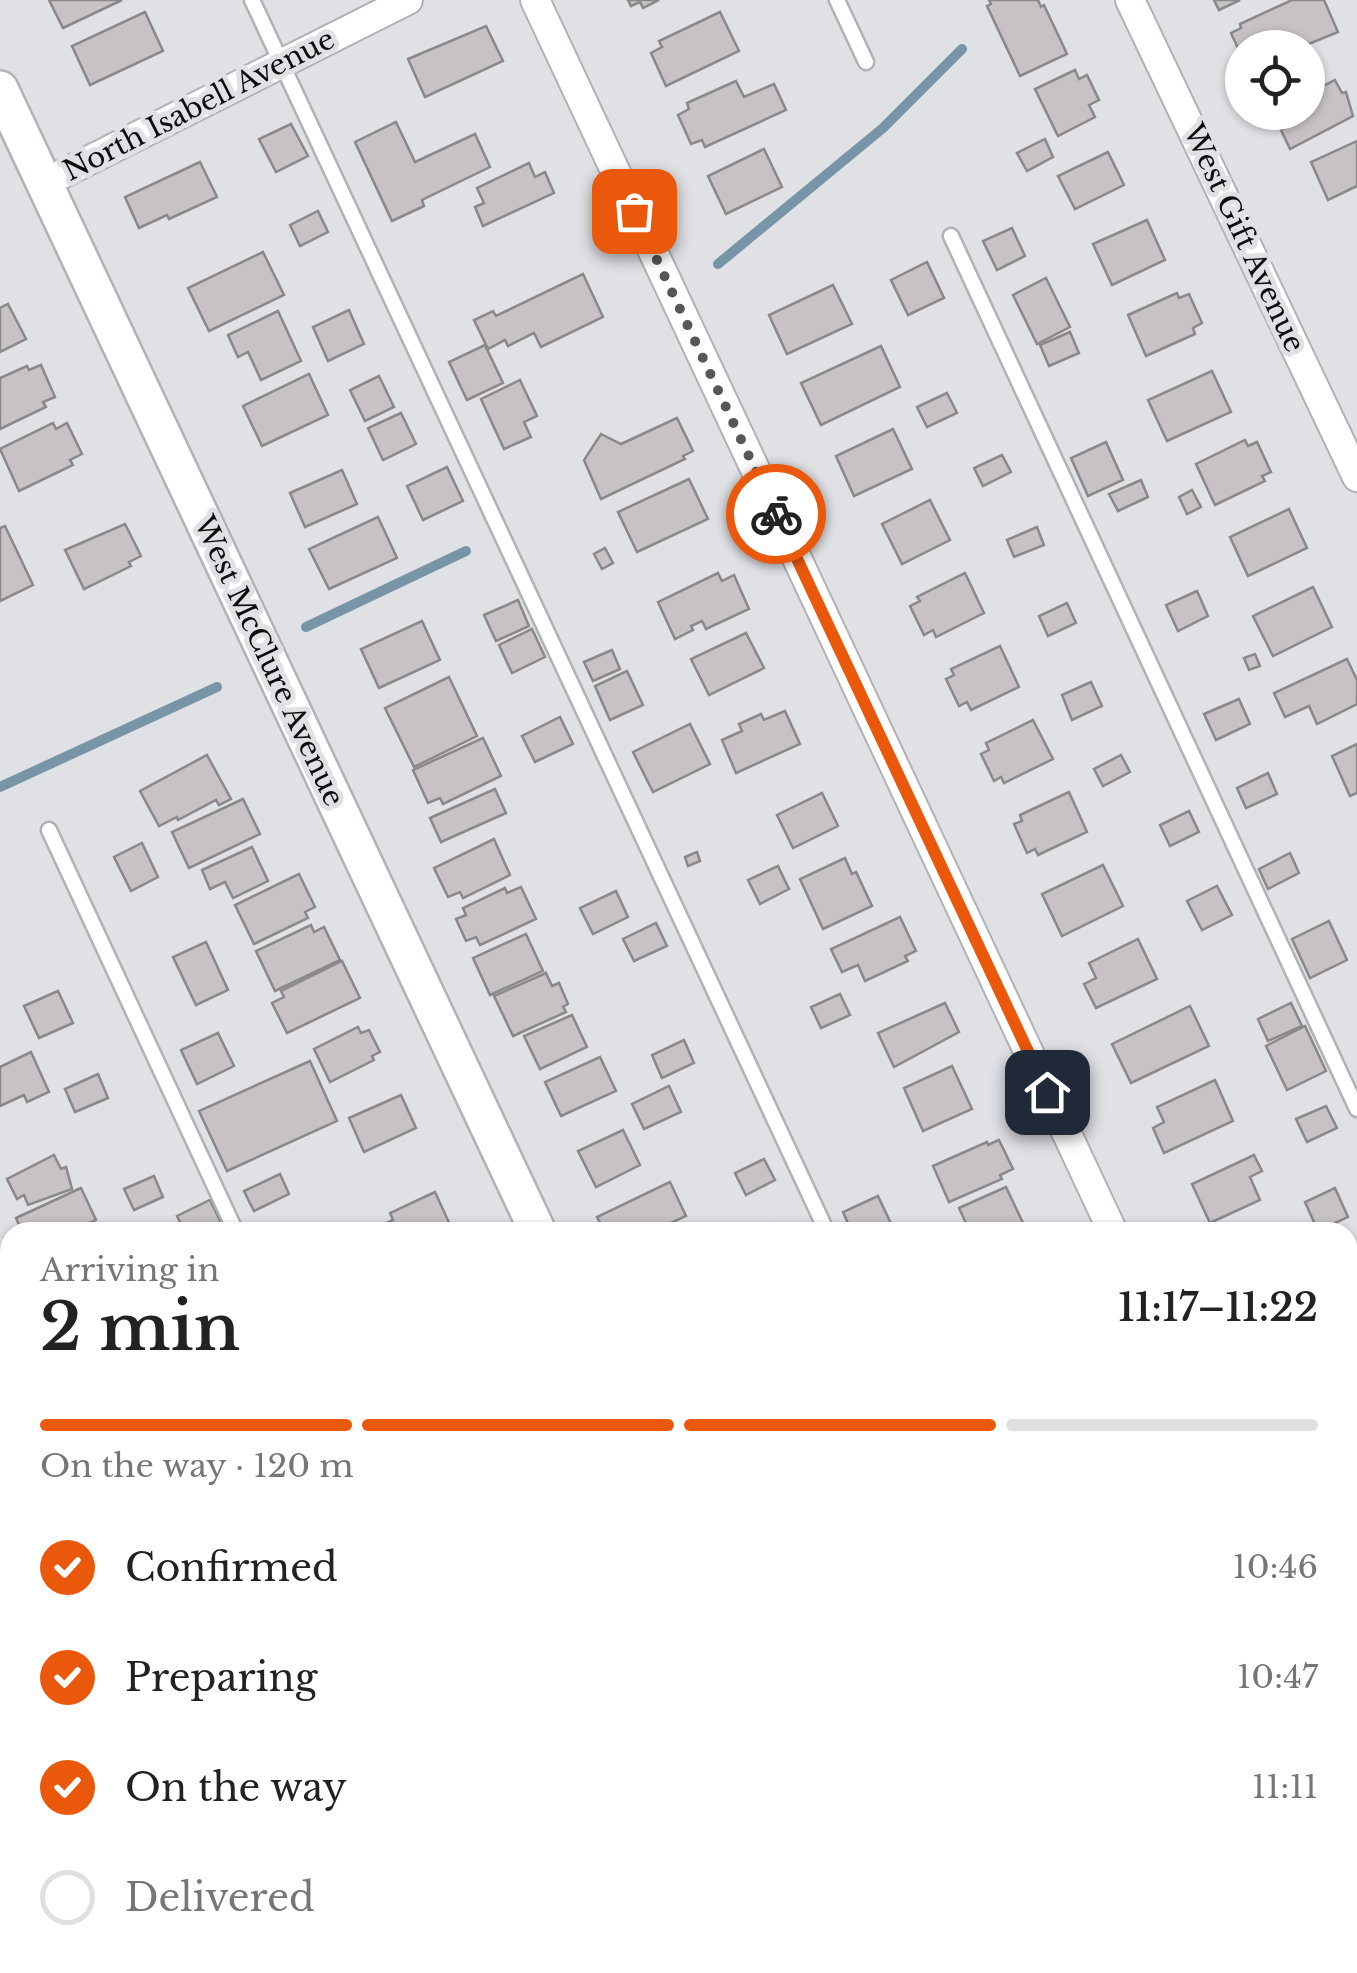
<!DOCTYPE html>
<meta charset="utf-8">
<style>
body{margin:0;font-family:"Libre Baskerville",serif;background:#f6f6f6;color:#222;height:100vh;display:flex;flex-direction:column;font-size:38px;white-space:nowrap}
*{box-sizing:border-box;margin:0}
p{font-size:32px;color:#767676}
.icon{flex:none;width:55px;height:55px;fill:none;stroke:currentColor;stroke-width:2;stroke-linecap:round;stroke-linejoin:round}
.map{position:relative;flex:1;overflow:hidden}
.side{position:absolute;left:0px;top:1222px;width:1358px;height:752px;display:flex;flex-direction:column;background:#fff;border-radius:30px 30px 0 0;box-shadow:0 2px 8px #0004}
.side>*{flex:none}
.fabs{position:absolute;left:1225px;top:30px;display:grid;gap:20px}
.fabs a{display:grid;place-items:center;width:100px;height:100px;border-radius:50%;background:#fff;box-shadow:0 2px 8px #0004;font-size:50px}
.pin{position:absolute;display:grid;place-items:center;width:85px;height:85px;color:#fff;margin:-42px;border-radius:20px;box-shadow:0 5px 15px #0006}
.courier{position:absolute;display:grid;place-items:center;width:100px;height:100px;margin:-50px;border:8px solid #ea580c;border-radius:50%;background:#fff;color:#222;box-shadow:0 2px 12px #0007}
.head em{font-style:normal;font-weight:600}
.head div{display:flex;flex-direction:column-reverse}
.head{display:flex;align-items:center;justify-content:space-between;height:170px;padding:0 40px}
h1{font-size:65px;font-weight:600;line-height:75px}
.bar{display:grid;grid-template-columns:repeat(4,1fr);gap:15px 10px;align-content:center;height:120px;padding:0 40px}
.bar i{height:12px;border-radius:8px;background:#e0e0e0}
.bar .current{background:#ea580c}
.bar p{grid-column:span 4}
ol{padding:0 40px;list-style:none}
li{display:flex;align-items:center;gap:30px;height:110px}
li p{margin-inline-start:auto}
li .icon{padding:10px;border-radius:50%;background:#ea580c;color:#fff;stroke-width:4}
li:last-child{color:#767676}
li i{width:55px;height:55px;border:5px solid #e0e0e0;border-radius:50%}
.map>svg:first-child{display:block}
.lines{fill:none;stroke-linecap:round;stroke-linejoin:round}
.stream{stroke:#7894a7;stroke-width:10}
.building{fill:#c6c2c6;stroke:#8b888b;stroke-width:2.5}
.service-casing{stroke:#b0b2b6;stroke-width:19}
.minor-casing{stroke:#b0b2b6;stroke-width:32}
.tertiary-casing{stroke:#b0b2b6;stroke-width:40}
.service{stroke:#fff;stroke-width:14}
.minor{stroke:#fff;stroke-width:28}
.tertiary{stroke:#fff;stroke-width:35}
.done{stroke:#565759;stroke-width:10;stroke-dasharray:0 18}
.route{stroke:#ea580c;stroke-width:12}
.labels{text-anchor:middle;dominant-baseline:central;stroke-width:10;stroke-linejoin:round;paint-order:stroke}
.street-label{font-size:28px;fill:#0c0d0e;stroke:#e0e1e5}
</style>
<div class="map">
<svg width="1357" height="1973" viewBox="0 0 1357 1973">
<rect width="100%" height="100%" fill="#e0e1e5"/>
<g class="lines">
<g class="stream">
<polyline points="718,264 883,128 962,49"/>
<polyline points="306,627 466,551"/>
<polyline points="0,787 217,687"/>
</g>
</g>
<g class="building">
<polygon points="49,0 122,0 63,28"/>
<polygon points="628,0 659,0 643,8 640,2 631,6"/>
<polygon points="989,0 1038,0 1041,7 1044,5 1067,54 1020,76 987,6 991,4"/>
<polygon points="1214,0 1240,0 1219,10"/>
<polygon points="1292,0 1324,0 1338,32 1299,48 1242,48 1242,57 1231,33 1241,28 1240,24"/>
<polygon points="145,12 163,51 90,85 72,46"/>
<polygon points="720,12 739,51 666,86 651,53 662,47 659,41"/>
<polygon points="486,26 503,61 425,97 408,59"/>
<polygon points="1075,70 1079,79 1087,75 1099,100 1089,105 1095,117 1058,136 1035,89"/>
<polygon points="1335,80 1342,93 1346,92 1353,116 1290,149 1281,130 1291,125 1285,112 1308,112 1308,94"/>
<polygon points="736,81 744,97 774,84 786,110 705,147 702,140 691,144 678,115 689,109 687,103"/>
<polygon points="396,122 415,162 475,134 490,167 422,200 424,206 392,221 355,142"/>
<polygon points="291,124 308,156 276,172 259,139"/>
<polygon points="1045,139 1053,157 1027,171 1017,153"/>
<polygon points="1357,141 1357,186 1328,200 1311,162"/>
<polygon points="764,149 782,187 726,214 708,176"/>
<polygon points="1108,152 1124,185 1075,209 1058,176"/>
<polygon points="200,162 217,197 169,219 167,215 139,228 125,197"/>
<polygon points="529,163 535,177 545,172 554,193 483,226 475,207 484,203 477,188"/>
<polygon points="318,211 328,232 300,246 290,225"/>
<polygon points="1147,220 1165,260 1112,285 1093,244"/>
<polygon points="1012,228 1025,256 997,270 983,241"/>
<polygon points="263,252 284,295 209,331 188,288"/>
<polygon points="927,262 944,298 908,315 891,280"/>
<polygon points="583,274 603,317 541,347 534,333 508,346 505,340 488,349 474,320 493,311 496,316"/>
<polygon points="1046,278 1070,327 1037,344 1013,295"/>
<polygon points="833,285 852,324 787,354 769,315"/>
<polygon points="1177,293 1179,298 1189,294 1202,323 1193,328 1195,334 1146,356 1128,315"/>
<polygon points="8,304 26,339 0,352 0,308"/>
<polygon points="349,310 364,344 328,361 313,327"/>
<polygon points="278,311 301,361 261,380 248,352 238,357 228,335"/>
<polygon points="1070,332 1079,353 1049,366 1040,345"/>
<polygon points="485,345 503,383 467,400 449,362"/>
<polygon points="881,346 900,387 821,425 801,383"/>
<polygon points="41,365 55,397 43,402 46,407 0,429 0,378 27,366 29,370"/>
<polygon points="1212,371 1231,412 1167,441 1148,400"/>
<polygon points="309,374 328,415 262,446 243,406"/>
<polygon points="379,376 394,407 365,421 350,390"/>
<polygon points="520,380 537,416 524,422 531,437 504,449 481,399"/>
<polygon points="947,393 957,413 927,427 917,407"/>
<polygon points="401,413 416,444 383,460 368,428"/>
<polygon points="677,418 693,451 683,456 685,459 601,499 584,460 601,434 621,444"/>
<polygon points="53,423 56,429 67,423 82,454 70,460 73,465 19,491 0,449"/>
<polygon points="893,429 912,469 854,496 836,456"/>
<polygon points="1245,440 1248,446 1257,442 1271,472 1262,476 1265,481 1215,505 1196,464"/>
<polygon points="1106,442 1123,480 1088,496 1071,458"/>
<polygon points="1002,455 1011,472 983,486 974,468"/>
<polygon points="447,467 463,501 423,520 407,486"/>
<polygon points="342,470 357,504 305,527 290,493"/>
<polygon points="689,479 708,519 637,552 618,512"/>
<polygon points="1141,480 1148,497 1118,511 1109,494"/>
<polygon points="1192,490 1201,507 1187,514 1179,497"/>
<polygon points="930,500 950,540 902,564 882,524"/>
<polygon points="1289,509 1307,548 1248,576 1230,537"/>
<polygon points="378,517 397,558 329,589 309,549"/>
<polygon points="125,524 141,556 129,562 131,566 84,589 65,550"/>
<polygon points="5,526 33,585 0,601 0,528"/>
<polygon points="1037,527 1044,545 1014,557 1007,540"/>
<polygon points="605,548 613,563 602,569 594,554"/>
<polygon points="718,573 722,581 734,575 749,609 706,629 702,621 691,626 693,630 675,639 658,602"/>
<polygon points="965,573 984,613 936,637 933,630 924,635 910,606 920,601 917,597"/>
<polygon points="1313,587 1332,627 1273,656 1253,616"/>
<polygon points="1197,591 1208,616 1178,631 1166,605"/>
<polygon points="518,600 529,626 496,641 484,615"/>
<polygon points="1067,603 1076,623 1048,636 1039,616"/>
<polygon points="422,621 440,660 379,688 361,649"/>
<polygon points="532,629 545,657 512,673 499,645"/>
<polygon points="746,633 764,668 709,695 691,659"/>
<polygon points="1000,646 1019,687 971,710 967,702 959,706 946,679 954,675 951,669"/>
<polygon points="612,650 620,669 593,681 584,662"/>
<polygon points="1255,654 1260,666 1249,670 1244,658"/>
<polygon points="1347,659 1357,680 1357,704 1317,724 1309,706 1285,717 1274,693"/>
<polygon points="627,671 643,705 610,720 595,686"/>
<polygon points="449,677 477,736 414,767 385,708"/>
<polygon points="1091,682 1102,706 1072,720 1062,695"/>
<polygon points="1239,699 1250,724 1216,740 1204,714"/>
<polygon points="785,711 800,744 736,773 722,740 742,731 739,724 761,714 764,720"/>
<polygon points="560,717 573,744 535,762 522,736"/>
<polygon points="1033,720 1053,759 1004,783 1001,777 994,781 981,754 989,750 986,743"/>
<polygon points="690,724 710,764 653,792 633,752"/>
<polygon points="483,738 501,776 443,804 440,798 428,803 413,770"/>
<polygon points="1357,744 1357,793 1350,796 1332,756"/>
<polygon points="207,755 231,799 219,805 216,800 178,820 177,817 159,826 140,791"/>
<polygon points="1121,755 1130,772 1103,786 1094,769"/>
<polygon points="1268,773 1277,794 1246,808 1237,788"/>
<polygon points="495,789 506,813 441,842 430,818"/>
<polygon points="1069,792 1087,832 1038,855 1035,849 1027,853 1014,824 1022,821 1020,815"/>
<polygon points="822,793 838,826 793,848 777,815"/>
<polygon points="243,799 260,834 189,868 172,832"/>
<polygon points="1189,811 1199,832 1170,846 1160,825"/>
<polygon points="494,839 510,875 463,898 460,892 448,897 434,868"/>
<polygon points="142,843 158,877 131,891 114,857"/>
<polygon points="252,847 268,881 233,898 225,882 210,889 202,870"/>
<polygon points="697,852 700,861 688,866 685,857"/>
<polygon points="1290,853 1299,873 1268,889 1259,869"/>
<polygon points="845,858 852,874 856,872 872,906 823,929 800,879"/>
<polygon points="1103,865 1123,906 1062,936 1042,894"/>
<polygon points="778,866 789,889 760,904 748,880"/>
<polygon points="299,874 315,907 305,912 308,918 254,944 235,905"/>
<polygon points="1217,886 1232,915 1202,930 1187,901"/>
<polygon points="521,887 536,919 480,945 476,937 466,941 456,919 466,915 463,908 505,888 507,893"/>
<polygon points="616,891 628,917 593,934 580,908"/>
<polygon points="900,917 916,951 905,956 908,961 865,981 858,965 842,972 831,949"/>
<polygon points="1329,921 1347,960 1310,978 1292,939"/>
<polygon points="656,923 667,946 634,961 623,939"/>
<polygon points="311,925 314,932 324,927 340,960 275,991 256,951"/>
<polygon points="526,934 543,971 490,995 473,958"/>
<polygon points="1138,939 1157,979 1096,1008 1084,984 1096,978 1089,963"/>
<polygon points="206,942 228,990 196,1005 173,957"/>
<polygon points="342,961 360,998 287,1033 272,1003 284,997 281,991"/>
<polygon points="546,973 552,986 559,983 568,1004 563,1007 566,1012 513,1036 494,996"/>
<polygon points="58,991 73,1023 39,1038 24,1006"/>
<polygon points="840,994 850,1015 821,1028 811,1007"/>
<polygon points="945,1003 959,1032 894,1067 878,1033"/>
<polygon points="1291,1003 1302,1026 1268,1041 1258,1019"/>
<polygon points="1190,1006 1209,1046 1131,1083 1112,1044"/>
<polygon points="572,1015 587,1047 540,1069 524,1036"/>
<polygon points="1305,1026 1326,1071 1287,1090 1266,1046"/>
<polygon points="358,1027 361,1033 369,1030 380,1052 372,1056 374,1060 330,1082 314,1049"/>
<polygon points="218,1033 234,1066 197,1084 181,1050"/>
<polygon points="684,1040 694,1063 662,1078 652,1055"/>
<polygon points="31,1052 49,1092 27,1102 24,1095 0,1106 0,1067"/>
<polygon points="600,1057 616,1091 561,1116 545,1082"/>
<polygon points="310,1061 337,1121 227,1171 199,1111"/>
<polygon points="952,1066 972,1109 923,1131 904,1088"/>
<polygon points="98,1074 108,1098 75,1112 65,1089"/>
<polygon points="1215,1080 1233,1121 1164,1153 1153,1128 1164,1122 1157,1107"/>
<polygon points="669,1086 681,1112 644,1129 632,1104"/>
<polygon points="401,1095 416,1128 364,1152 349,1118"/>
<polygon points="1326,1106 1337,1128 1307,1142 1296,1119"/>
<polygon points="623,1130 640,1165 596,1187 578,1151"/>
<polygon points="999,1140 1013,1169 1000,1175 1002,1179 949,1202 933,1166 987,1142 988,1145"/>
<polygon points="54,1155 61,1169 66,1167 72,1189 28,1205 24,1195 17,1199 7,1179"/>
<polygon points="1254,1155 1262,1171 1250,1177 1260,1200 1210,1223 1192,1184"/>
<polygon points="764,1159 775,1180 746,1195 735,1173"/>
<polygon points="280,1174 289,1194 254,1211 244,1191"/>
<polygon points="154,1176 163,1197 134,1210 124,1189"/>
<polygon points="670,1182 686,1216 652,1232 605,1232 597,1217"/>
<polygon points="1006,1187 1023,1223 1003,1232 970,1232 959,1208"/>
<polygon points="81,1188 96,1220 69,1232 22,1232 16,1218"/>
<polygon points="1335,1188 1348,1217 1318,1231 1305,1202"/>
<polygon points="435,1192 451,1227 439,1232 367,1232 393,1220 390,1213"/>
<polygon points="878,1196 895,1232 852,1232 843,1212"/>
<polygon points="210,1200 223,1227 212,1232 185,1232 177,1216"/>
<polygon points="771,1223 776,1232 759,1232 757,1229"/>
<polygon points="1348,1405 1352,1414 1357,1411 1357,1440 1348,1445"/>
<polygon points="8,1555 10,1593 0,1598 0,1559"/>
<polygon points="10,1657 10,1709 4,1712 0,1704 0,1662"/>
<polygon points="0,1835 10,1856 0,1864"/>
<polygon points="10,1894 10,1929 8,1930 0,1914 0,1898"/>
<polygon points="1352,1928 1357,1938 1357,1973 1285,1973 1281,1965 1348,1965 1348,1930"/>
<polygon points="137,1965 220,1965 223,1973 141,1973"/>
<polygon points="498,1965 520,1965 524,1973 480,1973"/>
<polygon points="737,1965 789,1965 793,1973 741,1973"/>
<polygon points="955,1965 1012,1965 1012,1966 997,1973 959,1973"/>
</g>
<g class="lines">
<defs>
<g id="service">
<polyline points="252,0 827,1232"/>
<polyline points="837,0 866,62"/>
<polyline points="951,236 1357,1109"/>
<polyline points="49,830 236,1232"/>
<polyline points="577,1965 581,1973"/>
<polyline points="1169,1965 1172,1973"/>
</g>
<g id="minor">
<polyline points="535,0 1113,1232"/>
<polyline points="1130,0 1357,477"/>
<polyline points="44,183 408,0"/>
<polyline points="0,1348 10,1370"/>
<polyline points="1348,1502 1357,1497"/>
<polyline points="1348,1734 1357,1755"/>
<polyline points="288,1965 292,1973"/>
<polyline points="342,1973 359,1965"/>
</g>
<g id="tertiary">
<polyline points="0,89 538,1232"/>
<polyline points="883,1965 887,1973"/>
</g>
</defs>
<use href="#service" class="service-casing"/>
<use href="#minor" class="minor-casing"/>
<use href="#tertiary" class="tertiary-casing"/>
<use href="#service" class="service"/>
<use href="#minor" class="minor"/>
<use href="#tertiary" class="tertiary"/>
</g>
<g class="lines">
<polyline class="done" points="634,211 776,514"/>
<polyline class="route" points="776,514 1047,1092"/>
</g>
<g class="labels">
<g class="street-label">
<text transform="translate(199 105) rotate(-27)">North Isabell Avenue</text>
<text transform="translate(1244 238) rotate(65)">West Gift Avenue</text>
<text transform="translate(269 661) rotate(65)">West McClure Avenue</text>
</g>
</g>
</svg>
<div class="fabs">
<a><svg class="icon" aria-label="locate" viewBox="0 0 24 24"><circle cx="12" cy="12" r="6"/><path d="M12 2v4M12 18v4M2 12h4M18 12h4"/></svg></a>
</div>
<div class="pin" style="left:634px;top:211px;background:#ea580c"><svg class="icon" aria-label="bag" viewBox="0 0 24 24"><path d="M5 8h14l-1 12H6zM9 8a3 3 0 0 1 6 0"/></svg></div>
<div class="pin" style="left:1047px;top:1092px;background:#1f2937"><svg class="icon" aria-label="home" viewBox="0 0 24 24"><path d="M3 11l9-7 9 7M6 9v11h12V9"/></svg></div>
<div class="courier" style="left:776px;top:514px"><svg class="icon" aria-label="bike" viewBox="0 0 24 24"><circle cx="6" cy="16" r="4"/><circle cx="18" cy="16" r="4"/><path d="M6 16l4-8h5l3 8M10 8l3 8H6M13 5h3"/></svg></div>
<section class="side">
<div class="head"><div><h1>2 min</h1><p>Arriving in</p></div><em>11:17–11:22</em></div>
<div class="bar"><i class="current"></i><i class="current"></i><i class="current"></i><i></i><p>On the way · 120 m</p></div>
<ol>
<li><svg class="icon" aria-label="check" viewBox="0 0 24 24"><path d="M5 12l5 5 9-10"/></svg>Confirmed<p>10:46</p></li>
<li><svg class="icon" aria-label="check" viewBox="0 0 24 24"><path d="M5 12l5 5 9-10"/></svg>Preparing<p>10:47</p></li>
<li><svg class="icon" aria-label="check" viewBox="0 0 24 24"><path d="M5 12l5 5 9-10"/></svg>On the way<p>11:11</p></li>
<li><i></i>Delivered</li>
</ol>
</section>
</div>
